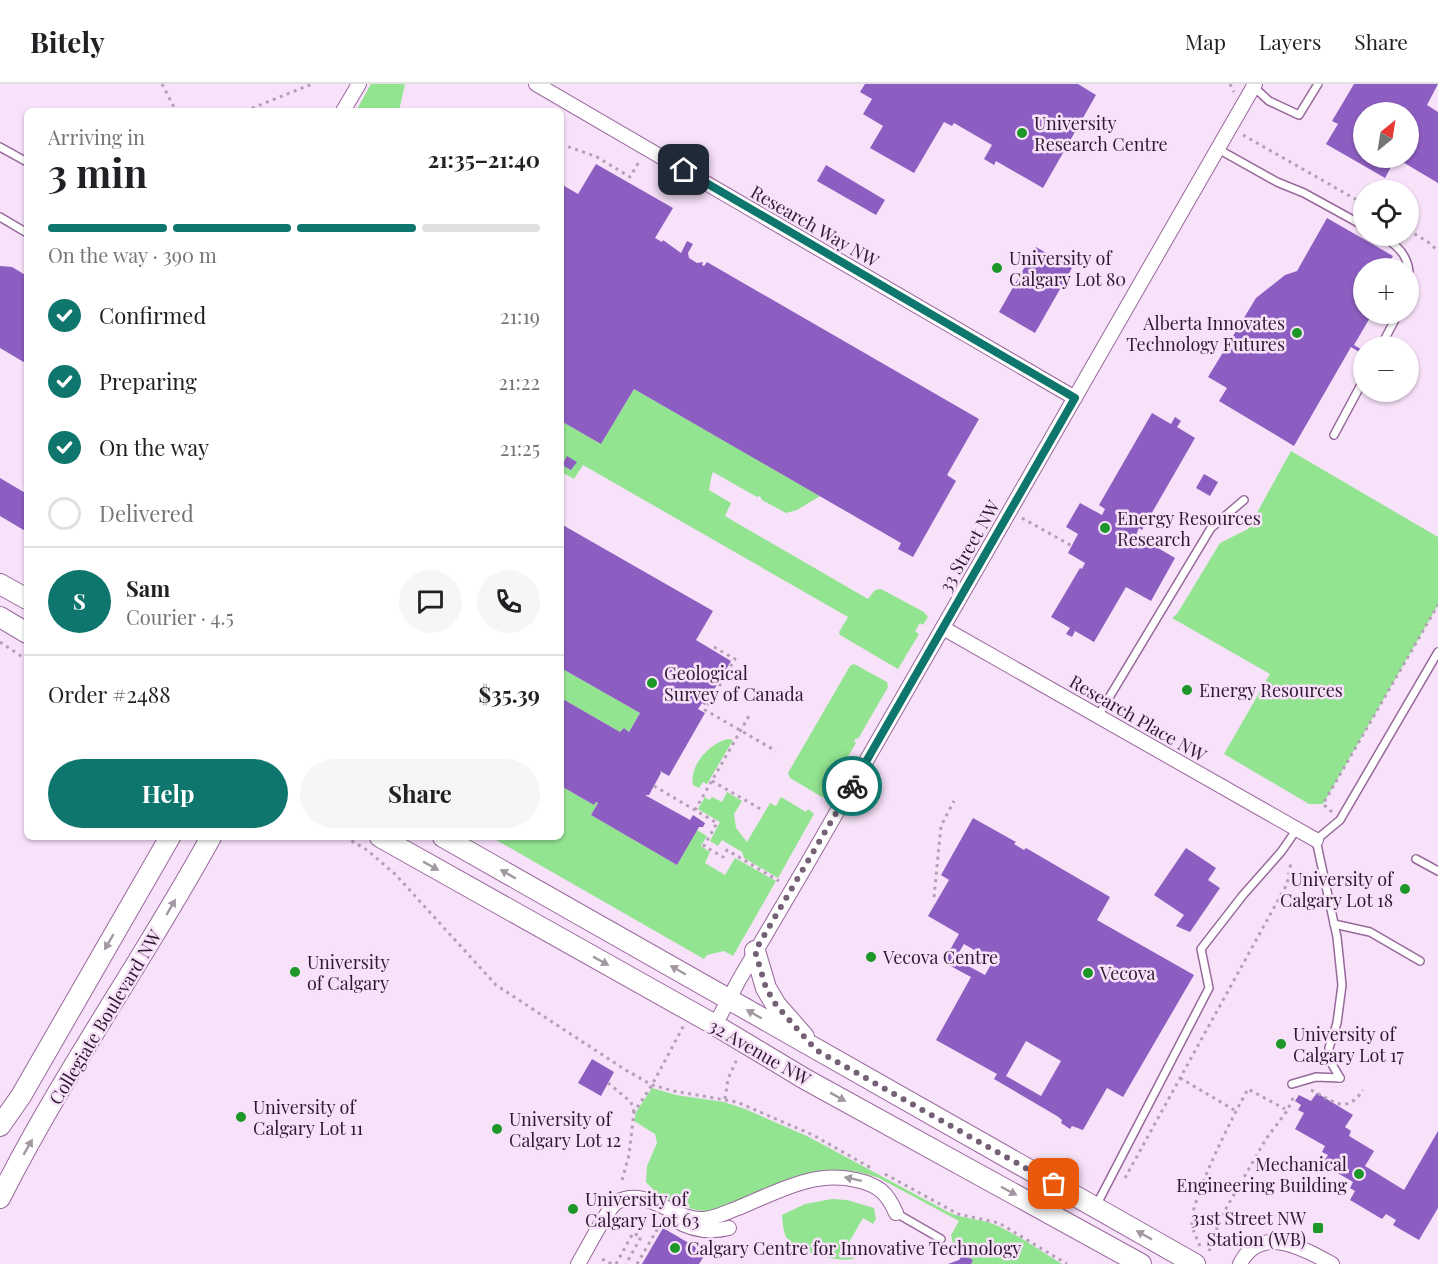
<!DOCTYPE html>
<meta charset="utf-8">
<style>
body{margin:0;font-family:"Playfair Display",serif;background:#f6f6f6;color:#202124;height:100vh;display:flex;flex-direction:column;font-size:22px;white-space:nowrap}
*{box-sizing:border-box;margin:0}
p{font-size:20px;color:#757577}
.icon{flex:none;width:33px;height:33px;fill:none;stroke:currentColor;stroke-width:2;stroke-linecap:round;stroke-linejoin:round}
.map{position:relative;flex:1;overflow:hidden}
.side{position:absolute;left:24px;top:24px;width:540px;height:732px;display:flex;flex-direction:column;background:#fff;border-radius:9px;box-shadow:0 2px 4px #0004}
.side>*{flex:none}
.needle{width:39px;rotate:30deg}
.fabs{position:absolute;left:1353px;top:18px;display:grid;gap:12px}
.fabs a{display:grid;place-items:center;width:66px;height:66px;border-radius:50%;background:#fff;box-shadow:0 2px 4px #0004;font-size:30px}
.pin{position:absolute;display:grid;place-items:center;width:51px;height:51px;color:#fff;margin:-26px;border-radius:12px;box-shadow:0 3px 9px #0006}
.courier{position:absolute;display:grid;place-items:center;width:60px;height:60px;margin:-30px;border:4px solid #0f766e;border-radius:50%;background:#fff;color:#222;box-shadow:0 2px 8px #0007}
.overview em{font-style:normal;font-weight:700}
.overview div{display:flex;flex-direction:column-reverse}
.overview{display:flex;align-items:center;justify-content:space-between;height:102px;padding:0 24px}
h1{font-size:39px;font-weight:700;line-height:45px}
.bar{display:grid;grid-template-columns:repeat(4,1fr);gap:9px 6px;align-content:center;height:72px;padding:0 24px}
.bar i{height:8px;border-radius:4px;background:#e0e0e0}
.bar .on{background:#0f766e}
.bar p{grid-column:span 4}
.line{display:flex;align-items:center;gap:15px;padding:0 24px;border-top:2px solid #e0e0e0}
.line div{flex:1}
.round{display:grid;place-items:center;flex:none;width:63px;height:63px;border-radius:32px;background:#f6f6f6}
ol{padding:0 24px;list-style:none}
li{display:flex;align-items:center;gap:18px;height:66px}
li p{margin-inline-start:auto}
li .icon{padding:6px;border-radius:50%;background:#0f766e;color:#fff;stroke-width:4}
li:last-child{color:#757577}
li i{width:33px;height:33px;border:3px solid #e0e0e0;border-radius:50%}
.cta{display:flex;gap:12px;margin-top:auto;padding:12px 24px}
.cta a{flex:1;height:69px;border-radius:36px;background:#0f766e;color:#fff;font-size:24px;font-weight:700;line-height:69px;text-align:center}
.cta a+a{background:#f6f6f6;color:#202124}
header{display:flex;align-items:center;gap:36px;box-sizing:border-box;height:84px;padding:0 30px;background:#fff;border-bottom:2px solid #e0e0e0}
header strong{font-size:28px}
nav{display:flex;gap:33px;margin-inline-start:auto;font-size:21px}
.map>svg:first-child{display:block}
.green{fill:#93e491}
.building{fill:#8d5ec1;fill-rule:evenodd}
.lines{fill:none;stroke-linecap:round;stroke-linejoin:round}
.lane-casing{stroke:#98689c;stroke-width:10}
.street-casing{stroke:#98689c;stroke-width:16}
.secondary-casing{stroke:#98689c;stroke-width:22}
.path{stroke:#b4a0b6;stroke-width:3;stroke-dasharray:3 4.5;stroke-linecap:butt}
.lane{stroke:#fff;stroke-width:7}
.street{stroke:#fff;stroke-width:14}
.secondary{stroke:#fff;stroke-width:20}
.oneway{fill:#a198a2}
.done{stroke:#746176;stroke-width:6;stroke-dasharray:0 10.8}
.route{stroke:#0f766e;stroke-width:8}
.poi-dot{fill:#1d9728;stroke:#f7e2f9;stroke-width:2}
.labels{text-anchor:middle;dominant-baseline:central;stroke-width:5;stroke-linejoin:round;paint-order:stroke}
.poi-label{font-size:18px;fill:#2e1b30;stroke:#f7e2f9;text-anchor:start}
.street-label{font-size:18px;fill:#2e1b30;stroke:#f7e2f9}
</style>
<header>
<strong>Bitely</strong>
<nav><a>Map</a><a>Layers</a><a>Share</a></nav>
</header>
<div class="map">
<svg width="1438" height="1180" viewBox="0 0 1438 1180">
<rect width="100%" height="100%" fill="#f7e2f9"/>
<g class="green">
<polygon points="371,0 405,0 399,27 356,27"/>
<polygon points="634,305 820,412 797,426 786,429 762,416 760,412 757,413 713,388 711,394 709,406 731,419 725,432 868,515 875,506 881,505 924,528 928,533 923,541 920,539 915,547 919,550 898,585 840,551 839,548 848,533 583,381 574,395 561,388 561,337 601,360"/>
<polygon points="1291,367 1438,453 1438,521 1323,720 1309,720 1224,670 1270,590 1172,534 1177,530 1220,459 1248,445"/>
<polygon points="854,580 887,598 888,603 858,655 856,654 854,657 856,659 824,713 822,713 790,694 788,689 850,582"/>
<polygon points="561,584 640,629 629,648 624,644 620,648 561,614"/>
<path d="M728 655 733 656 707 700 703 698 699 704 693 701C689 681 710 659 728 655Z"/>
<polygon points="561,702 594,721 596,718 598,719 591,731 677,781 697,746 707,752 701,762 710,768 705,779 725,791 735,774 776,797 733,872 724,867 707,871 704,875 491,753 561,753"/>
<polygon points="727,708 742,717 734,730 736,744 747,758 770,719 776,722 781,713 806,728 808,725 814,730 778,794 744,774 742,768 722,756 718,762 710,757 720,738 698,725 705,713 709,716 712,713 722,718"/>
<path d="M652 1004 676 1011 724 1018 745 1025 807 1052 948 1128C964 1136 982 1134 998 1142 1020 1152 1041 1167 1062 1180H971L973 1176 963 1170 960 1174 956 1172 951 1151 959 1137 879 1094C810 1070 773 1108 711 1127 689 1128 660 1115 646 1098L647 1082 657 1059 655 1050 634 1037 636 1028Z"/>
<path d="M832 1115 847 1116 874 1124 876 1135 873 1140 863 1134 844 1167 855 1174C844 1180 801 1169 790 1158 783 1152 783 1141 782 1131L805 1120Z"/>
</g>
<g class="building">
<polygon points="865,0 1078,0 1096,11 1043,104 996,77 994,81 984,75 992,61 954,39 952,42 944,38 914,89 870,64 883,42 863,30 872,15 860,8"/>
<path d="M1354 0H1438L1427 21 1438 28V99L1396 74 1385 94 1326 60 1338 40 1332 37ZM1364 28H1408V74H1364Z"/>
<polygon points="596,80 673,124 655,154 662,158 663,156 681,169 687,157 693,160 688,169 689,174 697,179 703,178 702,181 704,182 707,178 979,335 947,391 956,397 913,473 898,465 901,459 634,305 601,360 561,337 561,100 578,110"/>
<polygon points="826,81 885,116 876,131 817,97"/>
<polygon points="1327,134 1393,172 1386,184 1364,184 1364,230 1386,230 1381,238 1371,232 1354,261 1364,267 1364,271 1351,263 1294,362 1219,317 1227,304 1208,293 1256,214 1285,191 1297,187"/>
<polygon points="1036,163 1072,184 1035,249 999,228"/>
<polygon points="0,182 12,183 27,192 27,280 0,264"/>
<polygon points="1152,329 1171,340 1175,333 1181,337 1177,343 1195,354 1142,446 1139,444 1136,451 1175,474 1151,517 1126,503 1094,558 1075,547 1072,553 1066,550 1070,544 1051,533 1080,484 1082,485 1085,479 1068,469 1078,450 1066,443 1080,419 1102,431 1105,425 1099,421"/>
<polygon points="567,372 577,378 571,386 562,381"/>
<polygon points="1204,390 1218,398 1210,412 1196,404"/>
<polygon points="0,394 27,410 27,448 0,432"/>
<polygon points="561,440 713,527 696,556 731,577 705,621 702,619 698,625 705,629 669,692 660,687 661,689 649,711 645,711 690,736 693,731 705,739 703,743 699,743 677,781 591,731 598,719 596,718 594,721 561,702 561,614 620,648 624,644 629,648 640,629 561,584"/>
<path d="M973 734 1016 758 1014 760 1024 766 1026 764 1110 813 1097 836 1194 891 1123 1013 1107 1004 1083 1046 1072 1042 1070 1045 1061 1039 1062 1036 1057 1032 994 995 997 990 936 956 971 893 943 878 959 850 928 832 949 796 941 791ZM964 860 993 877 985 891 955 875ZM1026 957 1061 977 1041 1012 1006 992Z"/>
<polygon points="1186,764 1216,784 1208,796 1220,804 1190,848 1176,842 1184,831 1154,811"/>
<polygon points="592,975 614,988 601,1012 578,999"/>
<polygon points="1317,1009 1353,1031 1345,1043 1351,1047 1349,1052 1374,1067 1365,1082 1404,1106 1438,1047 1438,1124 1419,1156 1393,1141 1396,1136 1386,1130 1382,1135 1350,1116 1355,1107 1350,1104 1353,1098 1322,1080 1328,1071 1322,1068 1325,1062 1295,1045 1304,1029 1298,1026 1301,1021 1295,1017 1299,1011 1311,1017"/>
<polygon points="663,1144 706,1169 699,1180 642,1180"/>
<polygon points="963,1170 973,1176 971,1180 948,1180 959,1176"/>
</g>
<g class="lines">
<defs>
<g id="lane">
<polyline points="1254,3 1269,17 1299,31 1318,0"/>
<polyline points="0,63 27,78"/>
<polyline points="1218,65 1277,98 1304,109 1364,142"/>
<polyline points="0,133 27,149"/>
<path d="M1381 152C1403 163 1413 179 1408 204"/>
<polyline points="1381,262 1398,230"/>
<polyline points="1334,351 1364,295"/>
<polyline points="1098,632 1211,444 1244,416"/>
<polyline points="1416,775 1438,787"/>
<polyline points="1334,840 1370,848 1420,877"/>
<polyline points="1340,994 1329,975 1329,964 1337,939 1342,901 1337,853 1316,756 1340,736 1438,568"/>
<polyline points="1292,1000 1316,993 1340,994"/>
<polyline points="1096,1122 1209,904 1201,865 1243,811 1281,768 1297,745"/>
<polyline points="896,1129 941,1155"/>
</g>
<g id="street">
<polyline points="536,0 1075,314"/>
<polyline points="343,27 359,0"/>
<polyline points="943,544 1316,756"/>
<polyline points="715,941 739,896 807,780 1255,0"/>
<path d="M675 1136C692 1146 709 1149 729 1144"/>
<path d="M578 1180C585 1169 608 1123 617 1118 648 1102 673 1137 704 1135 716 1134 727 1128 738 1124 777 1108 814 1086 856 1096 878 1101 887 1108 896 1129"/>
<path d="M1240 1180C1260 1139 1305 1165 1332 1180"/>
</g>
<g id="secondary">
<polyline points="0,500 27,515"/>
<polyline points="0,533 27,549"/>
<polyline points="380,753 715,941 805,995 1141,1180"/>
<polyline points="443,753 1195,1180"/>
<polyline points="755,867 766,904 776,921 804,953"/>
<polyline points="0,1042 21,1012 170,753"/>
<path d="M0 1114C63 989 144 875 211 753"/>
</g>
</defs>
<use href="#lane" class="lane-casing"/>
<use href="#street" class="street-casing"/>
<use href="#secondary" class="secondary-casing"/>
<g class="path">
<polyline points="162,0 176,27"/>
<polyline points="1230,0 1234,8"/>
<polyline points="245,27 312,0"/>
<polyline points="1243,51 1364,120"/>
<polyline points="561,60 597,73 630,93 640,76"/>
<polyline points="1408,146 1428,158 1438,167"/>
<polyline points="1022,434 1072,462"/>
<polyline points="0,558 27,576"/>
<polyline points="714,563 735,575 705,626 776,667"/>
<polyline points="712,697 764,727"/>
<polyline points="654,702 717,739 704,762 723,773 727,766 779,797"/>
<polyline points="695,726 749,632"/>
<polyline points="1332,728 1323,720 1438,521"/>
<polyline points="345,753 367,766 395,790 496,901 624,985 652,1001 674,1007 737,1018 813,1051 871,1084"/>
<polyline points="934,813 941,742 954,717"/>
<polyline points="1180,994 1236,1027"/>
<polyline points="608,999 631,1018 634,1028"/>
<path d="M1311 1006C1332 1016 1346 1032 1363 1006"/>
<polyline points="725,1015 728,995 737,975"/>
<polyline points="885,1090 958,1130 999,1139 1067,1180"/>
<polyline points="1125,1094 1287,800 1291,778"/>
<polyline points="622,1096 629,1071 634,1028 652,1001 684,941"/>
<path d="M1200 1162C1197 1155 1193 1147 1192 1140 1189 1117 1235 1028 1248 1005L1285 1025"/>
<polyline points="1209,1167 1220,1135 1266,1055 1287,1027 1295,1010"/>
<polyline points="602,1175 612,1180"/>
<polyline points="616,1180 633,1149 641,1153 626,1180"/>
<polyline points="637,1180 661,1139"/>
</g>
<use href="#lane" class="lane"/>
<use href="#street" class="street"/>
<use href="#secondary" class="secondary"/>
</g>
<defs><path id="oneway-solid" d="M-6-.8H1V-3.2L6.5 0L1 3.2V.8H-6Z" transform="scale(1.5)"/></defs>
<g class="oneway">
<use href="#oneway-solid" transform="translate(431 782) rotate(29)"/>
<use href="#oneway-solid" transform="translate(508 790) rotate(-150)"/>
<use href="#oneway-solid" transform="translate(171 823) rotate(-60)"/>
<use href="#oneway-solid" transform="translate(109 858) rotate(120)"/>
<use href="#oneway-solid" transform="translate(601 877) rotate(29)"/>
<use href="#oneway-solid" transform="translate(678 886) rotate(-150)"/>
<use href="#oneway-solid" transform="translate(754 930) rotate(-150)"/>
<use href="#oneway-solid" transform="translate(838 1013) rotate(29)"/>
<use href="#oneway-solid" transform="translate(28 1063) rotate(-60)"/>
<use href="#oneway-solid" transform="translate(853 1095) rotate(-168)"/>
<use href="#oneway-solid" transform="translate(1009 1107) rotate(28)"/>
<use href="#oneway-solid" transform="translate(1144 1151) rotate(-151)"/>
</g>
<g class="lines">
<polyline class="done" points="852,702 755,867 766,904 776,921 816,966 1054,1100"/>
<polyline class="route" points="684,86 1075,314 852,702"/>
</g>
<g class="poi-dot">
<circle cx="1022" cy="49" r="6"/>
<circle cx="997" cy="184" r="6"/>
<circle cx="1297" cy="249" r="6"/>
<circle cx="1105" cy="444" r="6"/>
<circle cx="652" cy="599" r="6"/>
<circle cx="1187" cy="606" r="6"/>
<circle cx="1405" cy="805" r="6"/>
<circle cx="871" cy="873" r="6"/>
<circle cx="295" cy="888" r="6"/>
<circle cx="1088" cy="889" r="6"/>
<circle cx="1281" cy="960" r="6"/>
<circle cx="241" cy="1033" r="6"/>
<circle cx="497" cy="1045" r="6"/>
<circle cx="1359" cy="1090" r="6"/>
<circle cx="573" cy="1125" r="6"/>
<rect x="1312" y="1138" width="12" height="12" rx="3"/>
<circle cx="675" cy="1164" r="6"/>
</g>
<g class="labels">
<g class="poi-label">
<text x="1034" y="39">University<tspan x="1034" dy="21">Research Centre</tspan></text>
<text x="1009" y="174">University of<tspan x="1009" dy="21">Calgary Lot 80</tspan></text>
<text x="1285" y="239" text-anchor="end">Alberta Innovates<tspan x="1285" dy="21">Technology Futures</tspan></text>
<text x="1117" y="434">Energy Resources<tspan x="1117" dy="21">Research</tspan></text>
<text x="664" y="589">Geological<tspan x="664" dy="21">Survey of Canada</tspan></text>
<text x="1199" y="606">Energy Resources</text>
<text x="1393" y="795" text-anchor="end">University of<tspan x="1393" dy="21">Calgary Lot 18</tspan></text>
<text x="883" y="873">Vecova Centre</text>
<text x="307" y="878">University<tspan x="307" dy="21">of Calgary</tspan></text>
<text x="1100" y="889">Vecova</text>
<text x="1293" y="950">University of<tspan x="1293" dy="21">Calgary Lot 17</tspan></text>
<text x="253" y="1023">University of<tspan x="253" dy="21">Calgary Lot 11</tspan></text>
<text x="509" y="1035">University of<tspan x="509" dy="21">Calgary Lot 12</tspan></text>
<text x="1347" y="1080" text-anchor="end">Mechanical<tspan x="1347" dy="21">Engineering Building</tspan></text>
<text x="585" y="1115">University of<tspan x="585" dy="21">Calgary Lot 63</tspan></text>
<text x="1306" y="1134" text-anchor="end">31st Street NW<tspan x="1306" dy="21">Station (WB)</tspan></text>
<text x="687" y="1164">Calgary Centre for Innovative Technology</text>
</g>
<g class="street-label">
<text transform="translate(815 142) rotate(30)">Research Way NW</text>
<text transform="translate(969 462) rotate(-60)">33 Street NW</text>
<text transform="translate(1138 634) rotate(30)">Research Place NW</text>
<text transform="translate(105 933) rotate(-59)">Collegiate Boulevard NW</text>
<text transform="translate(760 968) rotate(30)">32 Avenue NW</text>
</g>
</g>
</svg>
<div class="fabs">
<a><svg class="needle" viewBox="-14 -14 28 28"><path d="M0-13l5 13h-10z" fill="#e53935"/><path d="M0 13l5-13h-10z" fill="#757577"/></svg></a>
<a><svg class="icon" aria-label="locate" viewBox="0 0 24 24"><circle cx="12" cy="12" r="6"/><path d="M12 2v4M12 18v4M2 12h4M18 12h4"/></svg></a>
<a>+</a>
<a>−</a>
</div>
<div class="pin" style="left:1054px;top:1100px;background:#ea580c"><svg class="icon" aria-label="bag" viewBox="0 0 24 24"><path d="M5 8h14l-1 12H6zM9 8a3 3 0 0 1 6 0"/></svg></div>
<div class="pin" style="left:684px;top:86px;background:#1f2937"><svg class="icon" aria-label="home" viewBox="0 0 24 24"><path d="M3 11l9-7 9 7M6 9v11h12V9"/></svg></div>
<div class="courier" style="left:852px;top:702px"><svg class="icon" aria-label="bike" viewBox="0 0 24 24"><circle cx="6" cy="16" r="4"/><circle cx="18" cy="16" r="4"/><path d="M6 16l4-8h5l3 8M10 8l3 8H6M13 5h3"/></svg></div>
<section class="side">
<div class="overview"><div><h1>3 min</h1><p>Arriving in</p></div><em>21:35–21:40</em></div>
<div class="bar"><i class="on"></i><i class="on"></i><i class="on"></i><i></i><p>On the way · 390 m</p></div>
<ol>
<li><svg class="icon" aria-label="check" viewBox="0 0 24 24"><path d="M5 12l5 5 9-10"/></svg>Confirmed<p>21:19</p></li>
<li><svg class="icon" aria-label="check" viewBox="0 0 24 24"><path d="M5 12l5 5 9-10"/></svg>Preparing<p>21:22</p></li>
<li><svg class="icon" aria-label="check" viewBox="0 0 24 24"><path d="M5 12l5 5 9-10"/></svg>On the way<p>21:25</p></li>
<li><i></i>Delivered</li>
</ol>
<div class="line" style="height:108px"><b class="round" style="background:#0f766e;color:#fff">S</b><div><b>Sam</b><p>Courier · 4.5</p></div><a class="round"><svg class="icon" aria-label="chat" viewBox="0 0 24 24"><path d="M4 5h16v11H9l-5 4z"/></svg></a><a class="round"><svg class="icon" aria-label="phone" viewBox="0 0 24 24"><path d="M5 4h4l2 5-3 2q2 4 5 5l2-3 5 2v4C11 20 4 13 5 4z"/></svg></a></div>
<div class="line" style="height:78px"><div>Order #2488</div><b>$35.39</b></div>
<div class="cta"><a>Help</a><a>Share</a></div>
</section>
</div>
